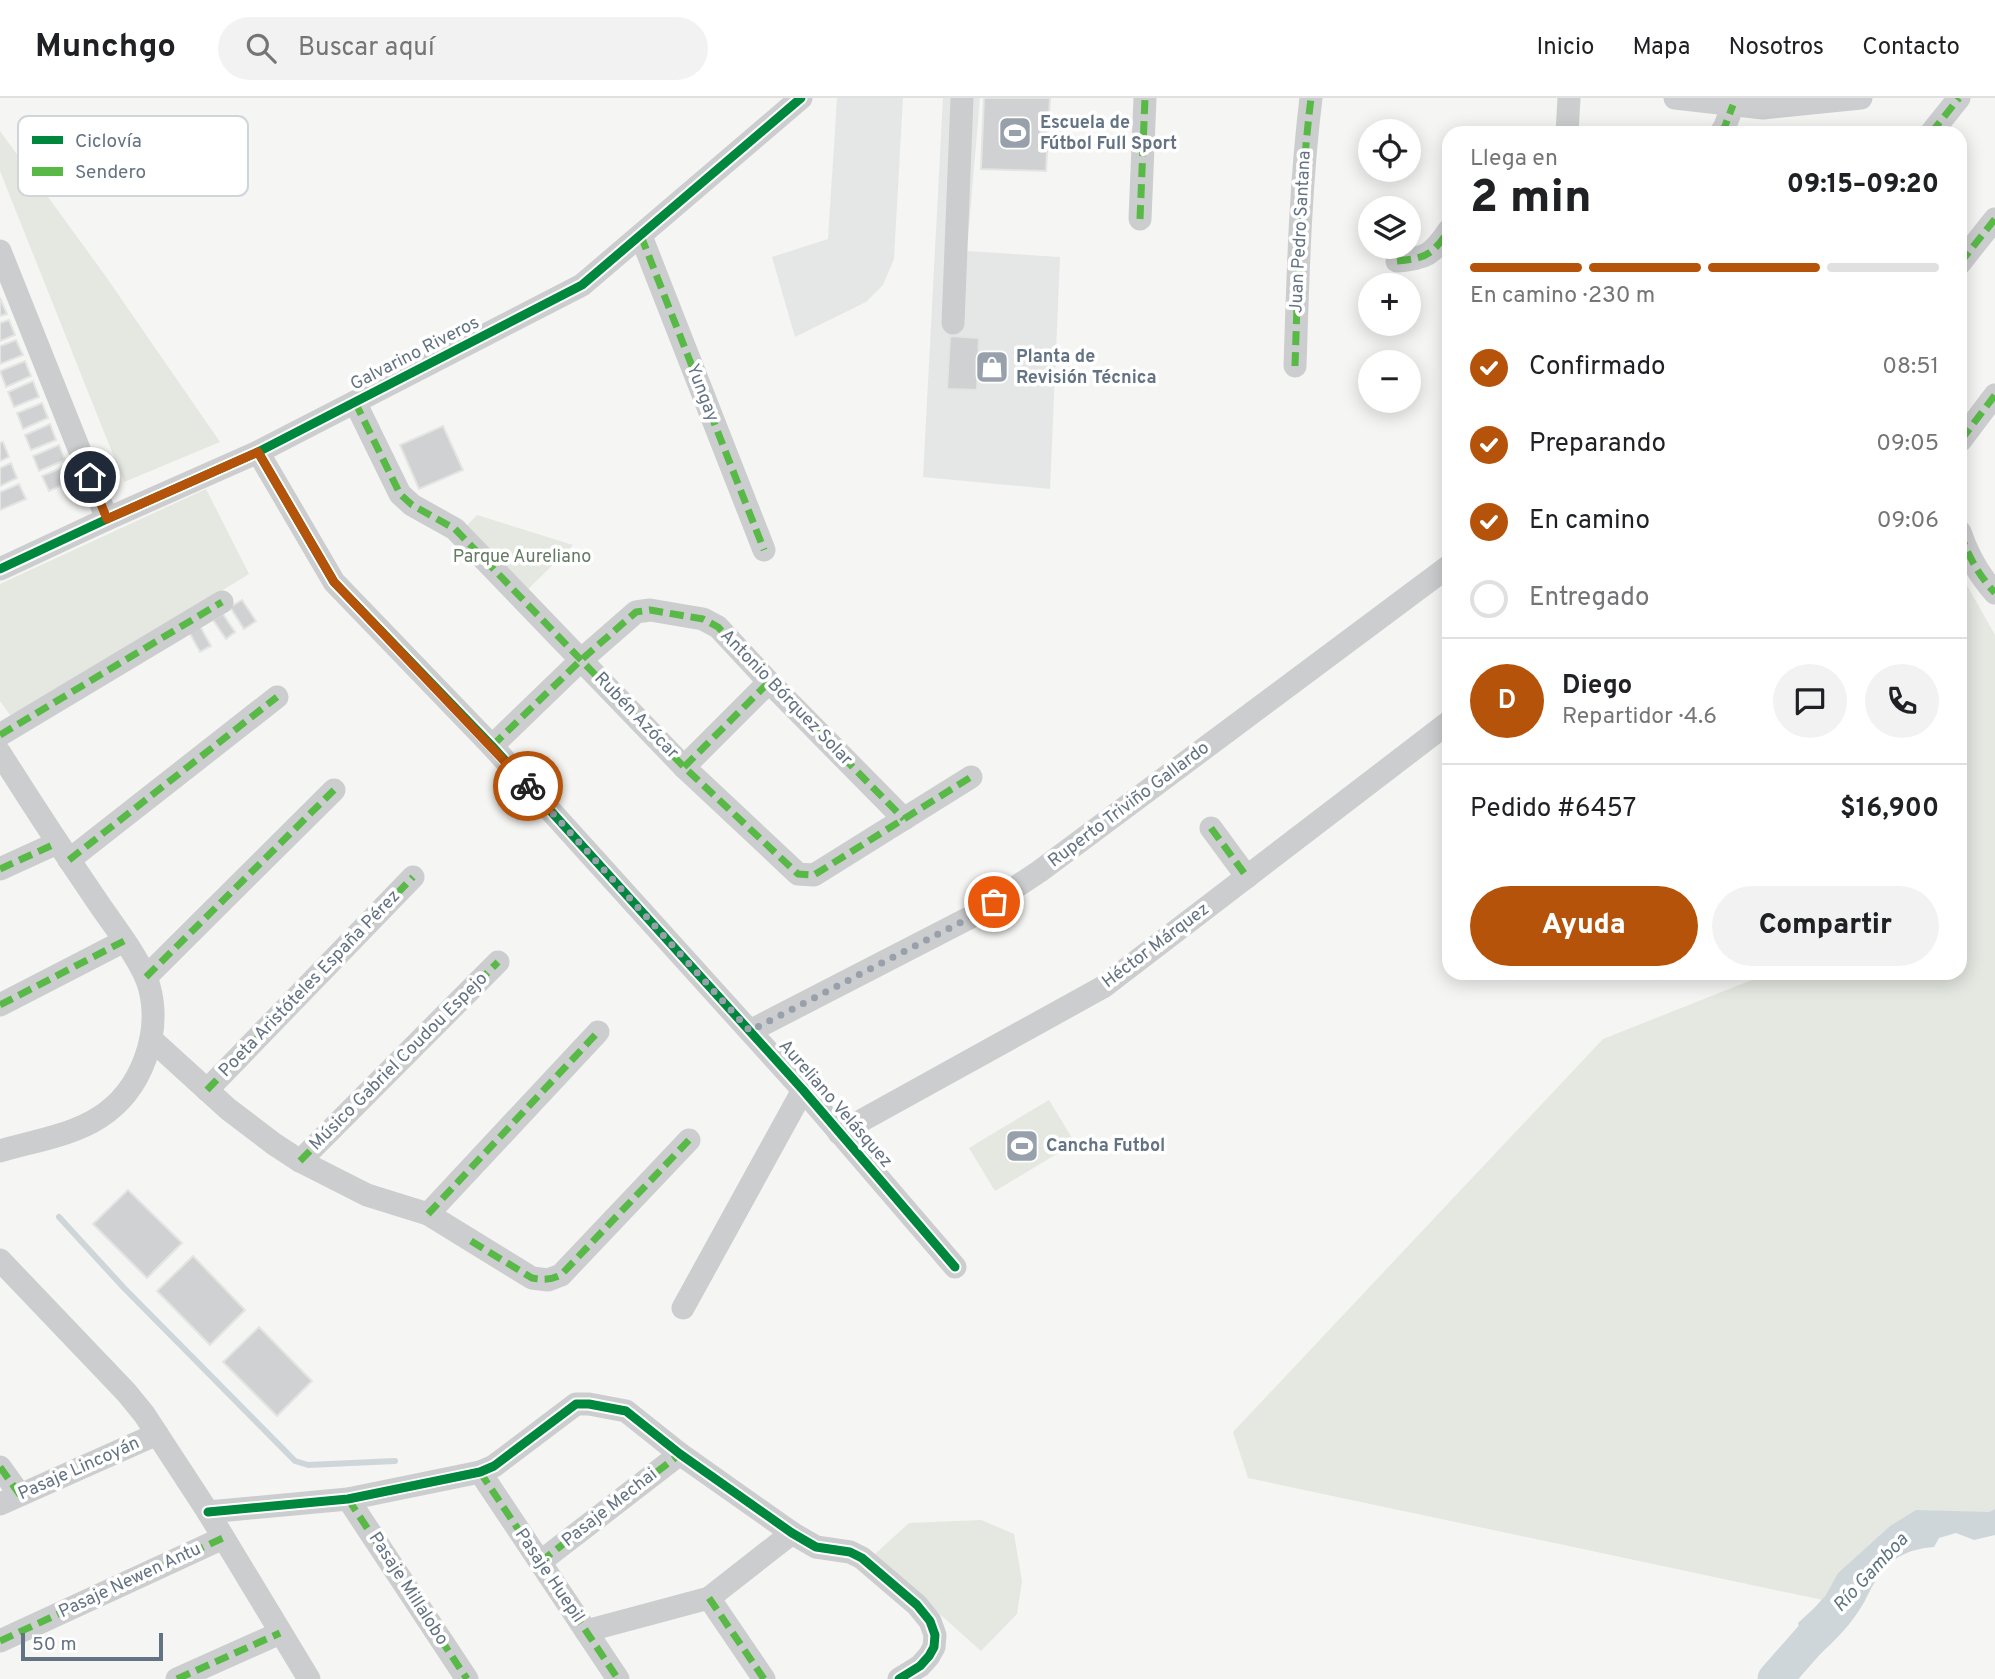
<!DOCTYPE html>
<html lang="es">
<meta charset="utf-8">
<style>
body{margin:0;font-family:Overpass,sans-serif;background:#f2f2f2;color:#202124;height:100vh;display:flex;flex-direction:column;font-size:26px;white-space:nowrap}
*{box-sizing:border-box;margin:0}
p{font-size:23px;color:#757577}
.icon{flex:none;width:38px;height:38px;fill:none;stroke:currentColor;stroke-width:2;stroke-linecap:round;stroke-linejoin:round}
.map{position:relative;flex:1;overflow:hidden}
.details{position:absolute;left:1442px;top:28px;width:525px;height:854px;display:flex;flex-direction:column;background:#fff;border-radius:21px;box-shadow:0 4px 18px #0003}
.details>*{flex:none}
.buttons{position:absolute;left:1358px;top:21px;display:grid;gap:14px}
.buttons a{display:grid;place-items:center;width:63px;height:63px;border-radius:50%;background:#fff;box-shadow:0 4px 18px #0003;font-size:35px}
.scale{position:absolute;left:21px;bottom:18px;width:142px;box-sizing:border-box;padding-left:7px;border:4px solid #647384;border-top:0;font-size:19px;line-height:24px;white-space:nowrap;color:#647384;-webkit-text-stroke:5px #fff;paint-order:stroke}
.pin{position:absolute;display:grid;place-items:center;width:60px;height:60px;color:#fff;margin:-30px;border:4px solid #fff;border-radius:50%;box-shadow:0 2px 7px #0007}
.courier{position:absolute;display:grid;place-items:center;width:70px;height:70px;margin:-35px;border:5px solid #b45309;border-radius:50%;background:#fff;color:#222;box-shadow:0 2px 9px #0007}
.headline em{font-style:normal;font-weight:800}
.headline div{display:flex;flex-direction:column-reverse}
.headline{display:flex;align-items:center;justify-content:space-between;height:119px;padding:0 28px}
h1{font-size:46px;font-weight:800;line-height:52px}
.bar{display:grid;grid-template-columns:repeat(4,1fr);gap:10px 7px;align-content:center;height:84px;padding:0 28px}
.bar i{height:9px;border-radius:5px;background:#e0e0e0}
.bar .on{background:#b45309}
.bar p{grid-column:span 4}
.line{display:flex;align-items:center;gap:18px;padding:0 28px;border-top:2px solid #e0e0e0}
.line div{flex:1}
.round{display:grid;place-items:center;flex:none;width:74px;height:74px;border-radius:37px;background:#f2f2f2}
ol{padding:0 28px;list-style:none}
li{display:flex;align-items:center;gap:21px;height:77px}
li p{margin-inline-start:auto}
li .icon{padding:7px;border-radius:50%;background:#b45309;color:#fff;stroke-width:4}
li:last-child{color:#757577}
li i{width:38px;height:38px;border:4px solid #e0e0e0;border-radius:50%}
.action{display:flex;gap:14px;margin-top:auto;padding:14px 28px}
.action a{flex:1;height:80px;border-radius:42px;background:#b45309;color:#fff;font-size:28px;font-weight:800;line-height:80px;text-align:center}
.action a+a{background:#f2f2f2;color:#202124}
header{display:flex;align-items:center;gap:42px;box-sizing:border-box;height:98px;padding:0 35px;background:#fff;border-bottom:2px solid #e0e0e0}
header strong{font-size:33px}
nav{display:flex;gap:38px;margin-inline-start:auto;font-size:24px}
.search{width:490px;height:63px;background:#f2f2f2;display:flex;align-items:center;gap:18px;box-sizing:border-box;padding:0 24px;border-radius:38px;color:#757577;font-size:26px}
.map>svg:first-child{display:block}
.built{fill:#e5e7e6}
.green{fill:#e4e8e1}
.water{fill:#ced6d9}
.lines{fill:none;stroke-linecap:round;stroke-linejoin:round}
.stream{stroke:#ced6d9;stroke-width:6}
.river{stroke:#ced6d9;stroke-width:35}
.building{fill:#d0d1d2;stroke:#e4e4e3;stroke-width:2}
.minor{stroke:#cccdce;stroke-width:23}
.quiet{stroke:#58b947;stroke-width:7;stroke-dasharray:14 7;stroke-linecap:butt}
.cycleway-casing{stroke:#fff;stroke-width:13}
.cycleway{stroke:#00873e;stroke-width:9}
.done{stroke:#97a0ab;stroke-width:7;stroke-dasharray:0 12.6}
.route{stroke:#b45309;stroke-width:9}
.labels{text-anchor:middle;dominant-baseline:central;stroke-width:7;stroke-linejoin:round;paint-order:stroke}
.poi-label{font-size:18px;font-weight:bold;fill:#647384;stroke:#fff;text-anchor:start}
.street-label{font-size:18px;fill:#647384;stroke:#fff}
.park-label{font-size:18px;fill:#667b63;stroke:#fff}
.water-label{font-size:19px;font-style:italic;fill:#5f7581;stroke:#fff}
.key{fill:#fff;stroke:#d0d5da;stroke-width:2}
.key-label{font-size:19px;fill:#647384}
</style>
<header>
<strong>Munchgo</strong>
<div class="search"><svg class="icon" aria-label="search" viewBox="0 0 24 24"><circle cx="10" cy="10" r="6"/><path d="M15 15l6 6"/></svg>Buscar aquí</div>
<nav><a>Inicio</a><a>Mapa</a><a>Nosotros</a><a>Contacto</a></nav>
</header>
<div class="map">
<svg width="1995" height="1581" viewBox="0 0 1995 1581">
<rect width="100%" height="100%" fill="#f5f5f3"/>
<g class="built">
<polygon points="837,0 903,0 894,161 883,187 866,204 795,239 772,159 828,141"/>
<polygon points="943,0 980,0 967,153 1060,159 1050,391 923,379"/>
</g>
<g class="green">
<polygon points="0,33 104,176 220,344 124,384 0,73"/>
<polygon points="206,391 249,476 34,607 10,617 0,603 0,486"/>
<polygon points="477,417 573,447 520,499 459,436"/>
<polygon points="1960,475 1995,537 1995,1411 1989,1414 1890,1428 1838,1475 1823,1502 1248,1380 1233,1334 1603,941 1767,876 1765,875 1960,875"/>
<polygon points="1049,1002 1075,1045 995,1093 969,1050"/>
<polygon points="981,1422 1014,1436 1022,1483 1017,1516 981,1553 874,1457 909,1425"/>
</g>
<path class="water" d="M1995 1411V1437L1974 1442 1956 1435 1939 1440 1934 1449C1908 1451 1890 1460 1876 1482 1870 1491 1866 1502 1860 1511 1846 1533 1828 1549 1808 1567L1798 1525 1823 1502 1838 1475 1890 1428 1916 1412 1989 1414Z"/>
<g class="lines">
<polyline class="stream" points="59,1119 124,1190 295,1363 308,1367 395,1363"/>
<polyline class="river" points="1775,1581 1835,1513"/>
</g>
<g class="building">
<polygon points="984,0 1050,0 1046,73 981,71"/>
<polygon points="0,200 7,216 0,218"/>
<polygon points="9,222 15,237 0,243 0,225"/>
<polygon points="950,238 979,240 977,292 947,291"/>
<polygon points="16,242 23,257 0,266 0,248"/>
<polygon points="25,263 31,278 6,289 0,273"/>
<polygon points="33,283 39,299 14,309 8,294"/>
<polygon points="42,305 48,320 23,331 17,315"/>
<polygon points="50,326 56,342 31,352 25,337"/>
<polygon points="443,328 463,372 419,391 400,347"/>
<polygon points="3,344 9,359 0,363 0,345"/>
<polygon points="59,347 65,362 39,373 33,358"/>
<polygon points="11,365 17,380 0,388 0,370"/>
<polygon points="68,367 74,382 49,393 42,378"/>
<polygon points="19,386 26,401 0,412 0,394"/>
<polygon points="242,502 256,523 244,531 230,509"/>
<polygon points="223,516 235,534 226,541 213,522"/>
<polygon points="200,528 211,548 200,554 189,534"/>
<polygon points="128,1092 182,1145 147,1180 93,1126"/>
<polygon points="193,1158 245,1212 210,1247 157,1193"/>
<polygon points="259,1229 312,1283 277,1318 223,1264"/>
</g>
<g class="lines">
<g class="minor">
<polyline points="1675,0 1763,10 1861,0"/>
<polyline points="1567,35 1569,0"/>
<polyline points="1721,35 1725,28 1733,7"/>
<polyline points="1931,35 1959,0"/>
<polyline points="1140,121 1145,0"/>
<polyline points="641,138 764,452"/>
<polyline points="0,153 107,421"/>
<path d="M1397 163C1427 160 1432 157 1449 132"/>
<polyline points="1960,165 1995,121"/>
<polyline points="953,225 962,0"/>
<path d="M1295 268C1298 179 1300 89 1311 0"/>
<polyline points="355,304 400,396 412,407 455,431 684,669 798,776 814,777 971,679"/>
<polyline points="1961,342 1995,297"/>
<polyline points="258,354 334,484 492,648 803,992 955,1169"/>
<path d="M1960 434C1968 458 1978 476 1995 495"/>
<polyline points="0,471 107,421 258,354 582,187 801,0"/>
<polyline points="0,637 222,504"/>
<polyline points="492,648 581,562 636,514 650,512 703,521 718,529 769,584 904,721"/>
<path d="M0 655C32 706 65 756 99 806 114 828 142 864 149 888 162 935 142 992 100 1019 71 1038 33 1043 0 1053"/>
<polyline points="684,669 769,584"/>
<polyline points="1211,730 1247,779"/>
<polyline points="69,762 277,599"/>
<polyline points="0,771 57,745"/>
<polyline points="146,879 334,692"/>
<polyline points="0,907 124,843"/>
<polyline points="750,933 971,819 1040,773 1449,468"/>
<polyline points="151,941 228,1011 274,1046 300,1063 367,1097 428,1116 532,1180 548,1182 561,1177 689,1042"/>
<polyline points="207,992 413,779"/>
<polyline points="839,1035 1103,889 1449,624"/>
<polyline points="300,1063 498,864"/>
<polyline points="428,1116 598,934"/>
<polyline points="0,1162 126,1294 144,1316 208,1414 309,1581"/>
<polyline points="683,1210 803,992"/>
<polyline points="0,1369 20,1397"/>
<polyline points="480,1374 618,1581"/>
<polyline points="348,1401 467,1581"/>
<polyline points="0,1406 157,1336"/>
<polyline points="208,1414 348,1401 480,1374 494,1368 576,1306 589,1306 626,1313 680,1356 792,1435 816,1449 850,1454 862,1460 917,1507 930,1523 935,1537 934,1549 929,1558 920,1568 899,1581"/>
<polyline points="540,1464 680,1356"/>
<polyline points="709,1500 764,1581"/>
<polyline points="586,1533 709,1500 792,1435"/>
<polyline points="0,1543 223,1440"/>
<polyline points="177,1581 280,1535"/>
</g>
<g class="quiet">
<polyline points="1721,35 1725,28 1733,7"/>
<polyline points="1931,35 1959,0"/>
<polyline points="1140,121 1145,0"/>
<polyline points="641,138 764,452"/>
<path d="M1397 163C1427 160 1432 157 1449 132"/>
<polyline points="1960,165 1995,121"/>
<path d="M1295 268C1298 179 1300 89 1311 0"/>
<polyline points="355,304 400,396 412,407 455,431 684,669 798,776 814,777 971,679"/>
<polyline points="1961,342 1995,297"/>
<path d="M1960 434C1968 458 1978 476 1995 495"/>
<polyline points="0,637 222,504"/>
<polyline points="492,648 581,562 636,514 650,512 703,521 718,529 769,584 904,721"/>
<polyline points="684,669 769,584"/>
<polyline points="1211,730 1247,779"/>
<polyline points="69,762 277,599"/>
<polyline points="0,771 57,745"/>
<polyline points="146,879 334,692"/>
<polyline points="0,907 124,843"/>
<polyline points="207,992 413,779"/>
<polyline points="300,1063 498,864"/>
<polyline points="428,1116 598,934"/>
<path d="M471 1143 532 1180C543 1182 551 1182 561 1177L689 1042"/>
<polyline points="0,1369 20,1397"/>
<polyline points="480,1374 618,1581"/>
<polyline points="348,1401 467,1581"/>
<polyline points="540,1464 680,1356"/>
<polyline points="709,1500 764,1581"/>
<polyline points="0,1543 223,1440"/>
<polyline points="177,1581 280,1535"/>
</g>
<defs>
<g id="cycleway">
<polyline points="258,354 334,484 492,648 803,992 955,1169"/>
<polyline points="0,471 107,421 258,354 582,187 801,0"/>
<polyline points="208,1414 348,1401 480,1374 494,1368 576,1306 589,1306 626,1313 680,1356 792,1435 816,1449 850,1454 862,1460 917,1507 930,1523 935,1537 934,1549 929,1558 920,1568 899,1581"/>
</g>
</defs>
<use href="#cycleway" class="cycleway-casing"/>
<use href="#cycleway" class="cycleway"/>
</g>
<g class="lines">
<polyline class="done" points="528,688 750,933 971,819 994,804"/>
<polyline class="route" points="90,379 107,421 258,354 334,484 528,688"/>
</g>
<defs>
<symbol id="stadium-square" viewBox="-11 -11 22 22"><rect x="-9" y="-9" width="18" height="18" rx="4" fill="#97a0ab" stroke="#fff"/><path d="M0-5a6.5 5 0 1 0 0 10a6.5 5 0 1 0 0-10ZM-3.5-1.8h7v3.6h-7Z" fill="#fff"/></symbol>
<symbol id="shop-square" viewBox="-11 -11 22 22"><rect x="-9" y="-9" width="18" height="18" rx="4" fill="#97a0ab" stroke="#fff"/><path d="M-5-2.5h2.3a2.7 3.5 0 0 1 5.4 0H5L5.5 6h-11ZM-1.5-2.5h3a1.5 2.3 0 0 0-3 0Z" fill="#fff"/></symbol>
</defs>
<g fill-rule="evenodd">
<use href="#stadium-square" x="996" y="16" width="38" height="38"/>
<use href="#shop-square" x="973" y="250" width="38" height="38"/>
<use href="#stadium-square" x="1003" y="1029" width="38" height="38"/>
</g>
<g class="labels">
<g class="poi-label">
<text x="1040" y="25">Escuela de<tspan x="1040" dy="21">Fútbol Full Sport</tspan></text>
<text x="1016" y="259">Planta de<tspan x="1016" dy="21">Revisión Técnica</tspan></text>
<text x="1046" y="1048">Cancha Futbol</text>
</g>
<g class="street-label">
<text transform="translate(1301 134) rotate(-87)">Juan Pedro Santana</text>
<text transform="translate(415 256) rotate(-27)">Galvarino Riveros</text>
<text transform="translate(702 295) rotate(69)">Yungay</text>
<text transform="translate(786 600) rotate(46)">Antonio Bórquez Solar</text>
<text transform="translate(636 618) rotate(46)">Rubén Azócar</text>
<text transform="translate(1129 707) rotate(-37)">Ruperto Triviño Gallardo</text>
<text transform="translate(1156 848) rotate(-37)">Héctor Márquez</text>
<text transform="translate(310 886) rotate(-46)">Poeta Aristóteles España Pérez</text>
<text transform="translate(399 964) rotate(-45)">Músico Gabriel Coudou Espejo</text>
<text transform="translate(835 1006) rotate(49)">Aureliano Velásquez</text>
<text transform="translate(79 1371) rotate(-24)">Pasaje Lincoyán</text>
<text transform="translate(610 1410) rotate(-38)">Pasaje Mechai</text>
<text transform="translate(549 1478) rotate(56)">Pasaje Huepil</text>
<text transform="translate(130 1483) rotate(-25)">Pasaje Newen Antu</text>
<text transform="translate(408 1491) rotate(57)">Pasaje Millalobo</text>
</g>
<g class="park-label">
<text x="522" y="459">Parque Aureliano</text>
</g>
<g class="water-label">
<text transform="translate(1871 1475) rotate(-47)">Río Gamboa</text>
</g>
</g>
<rect x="18" y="18" width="230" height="80" rx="10" class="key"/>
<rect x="32" y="38" width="31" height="8" fill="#00873e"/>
<rect x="32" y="69" width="31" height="9" fill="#58b947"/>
<g class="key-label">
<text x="75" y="49">Ciclovía</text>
<text x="75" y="80">Sendero</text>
</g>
</svg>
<div class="buttons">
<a><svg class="icon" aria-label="locate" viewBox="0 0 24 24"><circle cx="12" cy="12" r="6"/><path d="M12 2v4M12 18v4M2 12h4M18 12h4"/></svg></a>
<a><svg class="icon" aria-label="layers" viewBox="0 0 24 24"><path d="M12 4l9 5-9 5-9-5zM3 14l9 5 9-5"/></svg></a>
<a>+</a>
<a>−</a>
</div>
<div class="scale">50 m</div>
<div class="pin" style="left:994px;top:804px;background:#ea580c"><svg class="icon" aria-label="bag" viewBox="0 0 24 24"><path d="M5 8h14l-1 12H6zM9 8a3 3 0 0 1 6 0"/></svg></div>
<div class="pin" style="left:90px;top:379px;background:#1f2937"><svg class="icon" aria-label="home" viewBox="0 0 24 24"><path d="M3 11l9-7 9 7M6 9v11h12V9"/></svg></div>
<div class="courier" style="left:528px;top:688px"><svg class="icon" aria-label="bike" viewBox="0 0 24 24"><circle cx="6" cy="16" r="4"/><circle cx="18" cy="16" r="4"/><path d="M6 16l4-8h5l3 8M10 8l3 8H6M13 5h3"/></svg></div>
<section class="details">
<div class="headline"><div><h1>2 min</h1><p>Llega en</p></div><em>09:15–09:20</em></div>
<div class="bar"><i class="on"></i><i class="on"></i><i class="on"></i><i></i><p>En camino · 230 m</p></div>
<ol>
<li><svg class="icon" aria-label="check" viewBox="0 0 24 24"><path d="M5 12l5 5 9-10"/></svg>Confirmado<p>08:51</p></li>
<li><svg class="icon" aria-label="check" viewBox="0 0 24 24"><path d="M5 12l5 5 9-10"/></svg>Preparando<p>09:05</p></li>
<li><svg class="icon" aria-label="check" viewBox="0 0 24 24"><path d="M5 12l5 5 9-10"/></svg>En camino<p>09:06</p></li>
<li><i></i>Entregado</li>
</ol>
<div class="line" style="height:126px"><b class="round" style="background:#b45309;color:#fff">D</b><div><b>Diego</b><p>Repartidor · 4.6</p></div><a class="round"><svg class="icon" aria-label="chat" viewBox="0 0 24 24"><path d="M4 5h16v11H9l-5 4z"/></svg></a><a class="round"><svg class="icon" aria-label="phone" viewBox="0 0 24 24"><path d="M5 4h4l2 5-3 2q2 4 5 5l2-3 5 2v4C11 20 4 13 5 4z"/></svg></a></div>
<div class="line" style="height:91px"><div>Pedido #6457</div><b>$16,900</b></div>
<div class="action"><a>Ayuda</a><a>Compartir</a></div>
</section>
</div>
